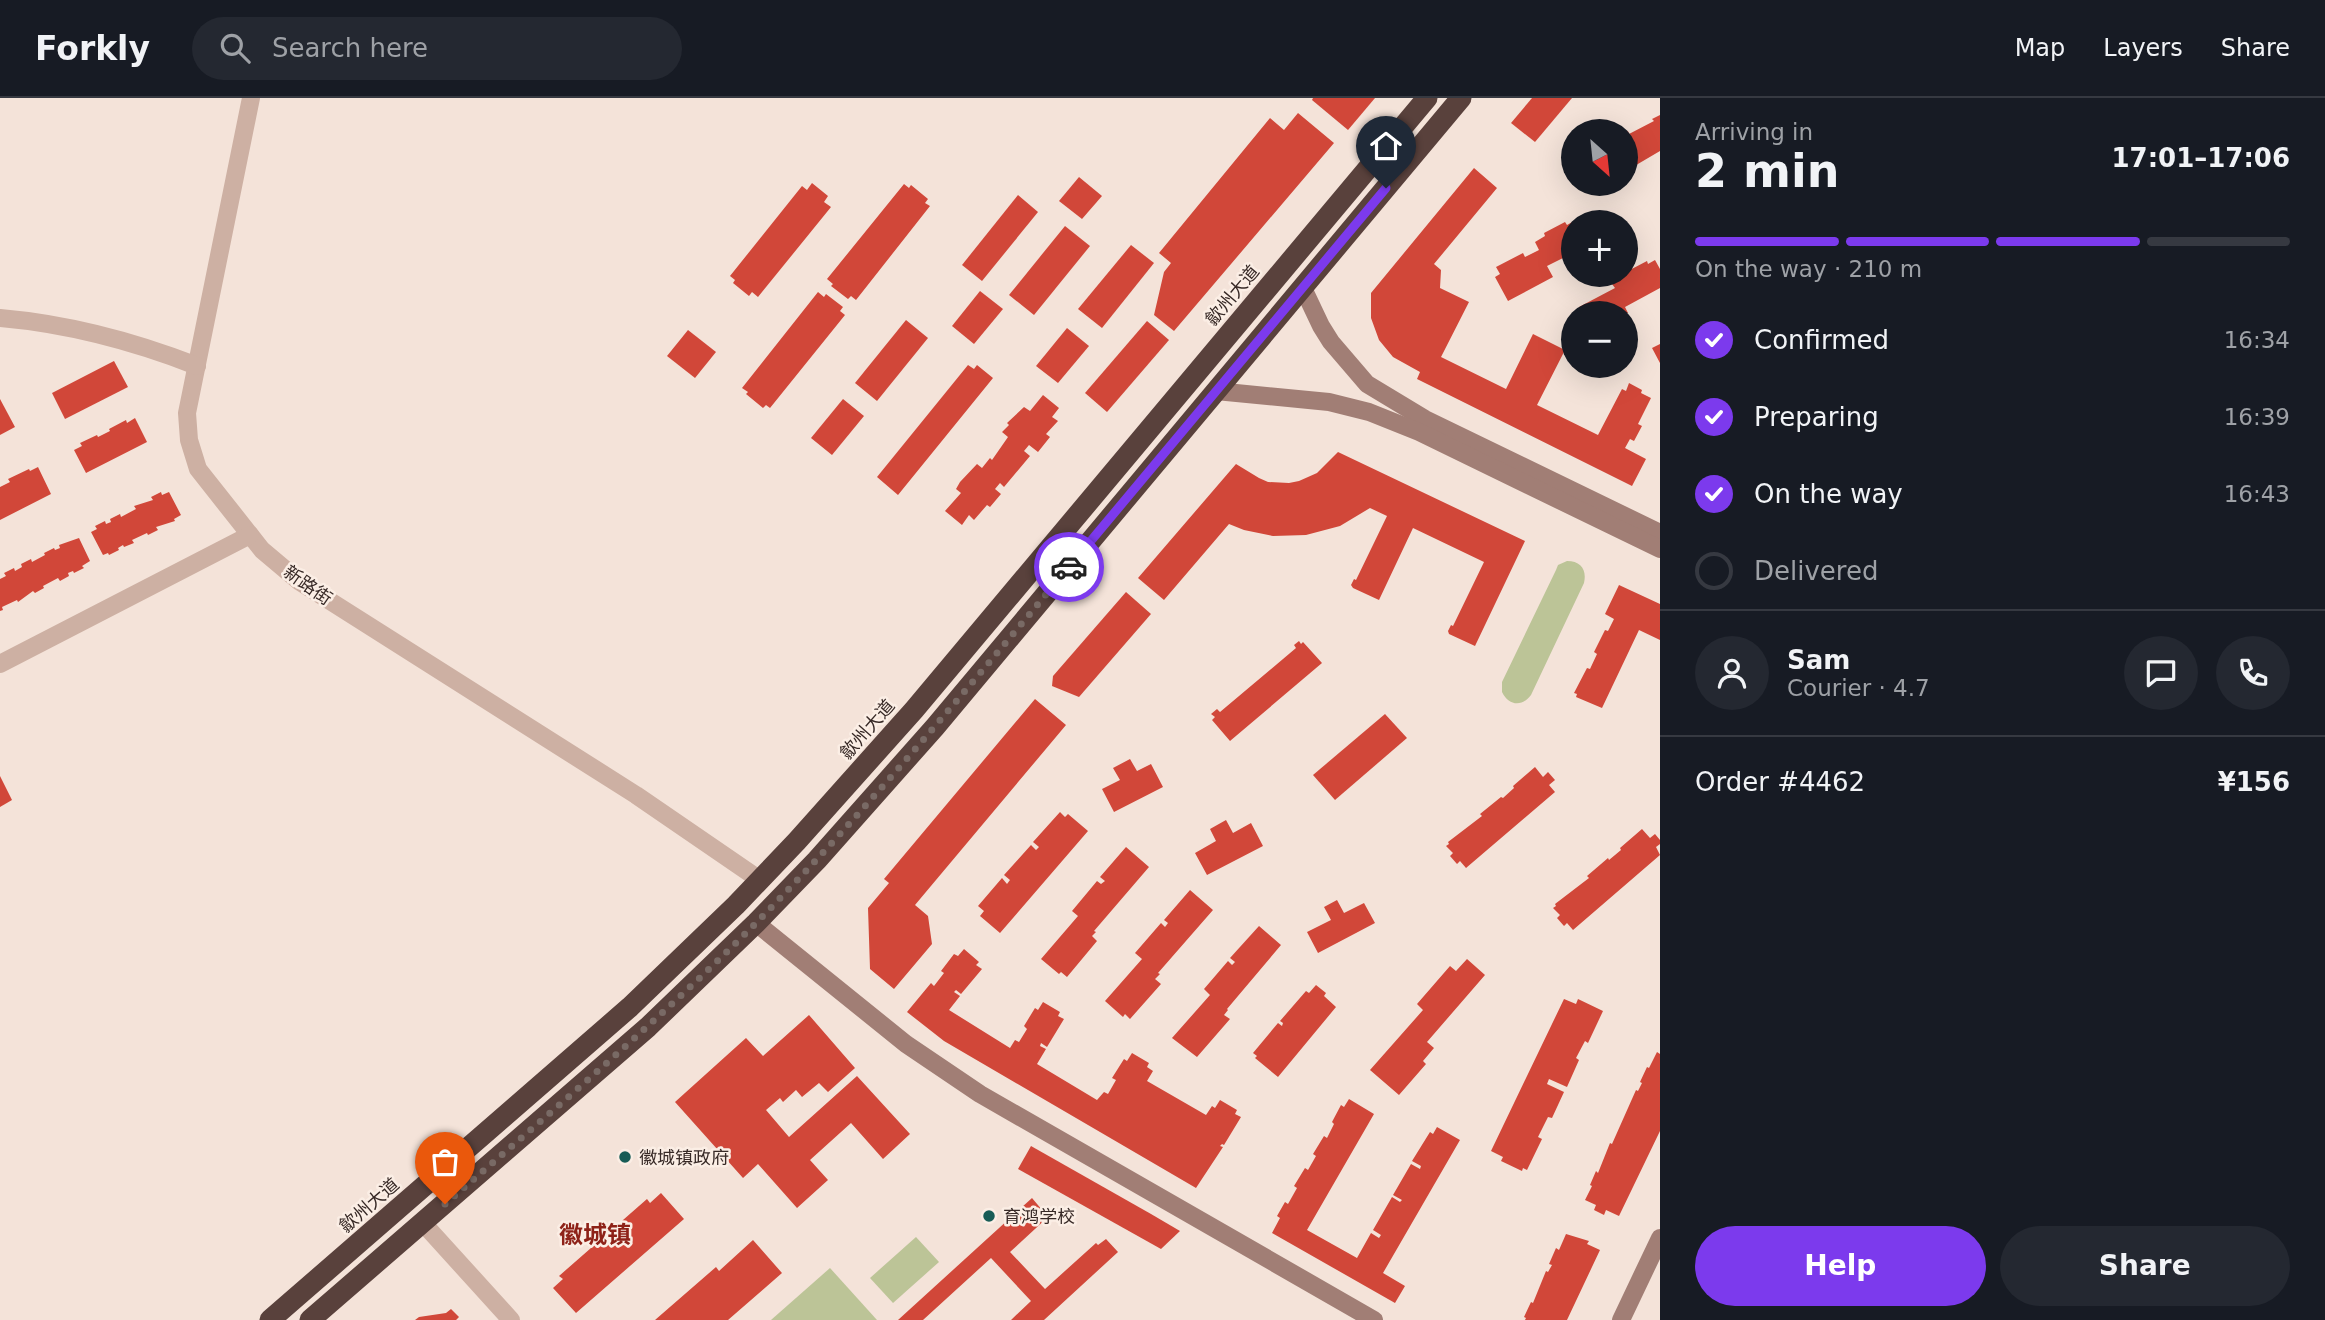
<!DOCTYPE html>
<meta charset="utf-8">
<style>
body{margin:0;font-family:"DejaVu Sans","Noto Sans SC",sans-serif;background:#242831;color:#f1f3f6;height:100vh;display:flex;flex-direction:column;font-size:26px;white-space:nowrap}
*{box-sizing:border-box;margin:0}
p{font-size:23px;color:#9ea1a6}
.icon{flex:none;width:38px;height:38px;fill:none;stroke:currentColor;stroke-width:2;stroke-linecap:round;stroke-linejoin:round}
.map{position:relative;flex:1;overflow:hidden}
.side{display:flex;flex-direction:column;background:#171b24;width:665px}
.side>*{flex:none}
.needle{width:46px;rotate:153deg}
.tools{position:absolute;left:1561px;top:21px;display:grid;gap:14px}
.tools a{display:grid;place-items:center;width:77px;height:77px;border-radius:50%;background:#171b24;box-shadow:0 7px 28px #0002;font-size:35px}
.pin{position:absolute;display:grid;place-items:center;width:60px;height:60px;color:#fff;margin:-72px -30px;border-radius:50% 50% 50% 0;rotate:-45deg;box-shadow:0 0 7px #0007}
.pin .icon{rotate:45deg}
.courier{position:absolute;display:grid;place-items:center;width:70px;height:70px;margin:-35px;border:5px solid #7c3aed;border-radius:50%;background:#fff;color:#222;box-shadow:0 2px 9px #0007}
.summary em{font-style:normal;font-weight:700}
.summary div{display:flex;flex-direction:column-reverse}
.summary{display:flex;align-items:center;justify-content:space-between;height:119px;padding:0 35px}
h1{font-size:46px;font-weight:700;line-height:52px}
.bar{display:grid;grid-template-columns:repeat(4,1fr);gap:10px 7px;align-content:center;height:84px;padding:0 35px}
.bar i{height:9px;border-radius:5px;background:#363941}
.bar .selected{background:#7c3aed}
.bar p{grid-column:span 4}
.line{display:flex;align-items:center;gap:18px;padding:0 35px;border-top:2px solid #363941}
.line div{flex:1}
.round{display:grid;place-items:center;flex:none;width:74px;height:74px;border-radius:37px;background:#242831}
ol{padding:0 35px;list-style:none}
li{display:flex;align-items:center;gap:21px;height:77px}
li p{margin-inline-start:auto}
li .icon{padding:7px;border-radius:50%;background:#7c3aed;color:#fff;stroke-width:4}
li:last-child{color:#9ea1a6}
li i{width:38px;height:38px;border:4px solid #363941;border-radius:50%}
.action{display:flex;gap:14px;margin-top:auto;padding:14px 35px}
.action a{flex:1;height:80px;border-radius:42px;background:#7c3aed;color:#fff;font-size:28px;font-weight:700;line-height:80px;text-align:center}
.action a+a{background:#242831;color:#f1f3f6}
header{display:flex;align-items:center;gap:42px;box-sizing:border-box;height:98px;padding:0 35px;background:#171b24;border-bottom:2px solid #363941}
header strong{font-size:33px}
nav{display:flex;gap:38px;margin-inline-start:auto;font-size:24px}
.search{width:490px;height:63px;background:#242831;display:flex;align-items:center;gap:18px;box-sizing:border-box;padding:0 24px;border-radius:38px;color:#9ea1a6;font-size:26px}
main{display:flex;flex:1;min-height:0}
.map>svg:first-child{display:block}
.green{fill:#bcc497}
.building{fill:#d14739}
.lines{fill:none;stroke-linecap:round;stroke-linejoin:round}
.street{stroke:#cdb0a3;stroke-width:18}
.secondary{stroke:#a17e75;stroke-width:18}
.highway{stroke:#59413c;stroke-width:21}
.done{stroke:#796a65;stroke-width:7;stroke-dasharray:0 12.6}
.route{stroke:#7c3aed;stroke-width:9}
.poi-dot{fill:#185c56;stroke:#fbeee5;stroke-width:2.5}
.labels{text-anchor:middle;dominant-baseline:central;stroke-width:5;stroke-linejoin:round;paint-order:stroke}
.street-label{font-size:18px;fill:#372926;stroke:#fbeee5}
.poi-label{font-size:18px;fill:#372926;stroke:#fbeee5;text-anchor:start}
.district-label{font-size:24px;font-weight:bold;fill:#8e2218;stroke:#fbeee5}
</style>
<header>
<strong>Forkly</strong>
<div class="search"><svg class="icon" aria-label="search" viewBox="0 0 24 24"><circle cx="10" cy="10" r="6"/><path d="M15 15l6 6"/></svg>Search here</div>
<nav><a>Map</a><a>Layers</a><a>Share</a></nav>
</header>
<main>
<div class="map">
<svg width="1660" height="1222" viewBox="0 0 1660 1222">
<rect width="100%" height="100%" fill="#f4e3d9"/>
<g class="green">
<path d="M1567 463C1581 463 1587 472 1584 485L1531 597C1522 609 1509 608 1502 594V584L1556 472 1558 467Z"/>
<polygon points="916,1139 939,1164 893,1205 870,1180"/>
<polygon points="830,1170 877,1222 771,1222"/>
</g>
<g class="building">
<polygon points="1313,0 1375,0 1348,32 1312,2"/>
<polygon points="1532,0 1572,0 1535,44 1511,25"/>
<polygon points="1298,15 1334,45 1174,233 1154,217 1164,174 1171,165 1159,155 1270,20 1284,32"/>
<polygon points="1660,17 1660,53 1626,73 1626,34 1628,33 1629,36 1654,23 1652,21"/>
<polygon points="1474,70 1497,90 1434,166 1441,172 1440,190 1469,204 1441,259 1506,291 1533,236 1565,252 1537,307 1598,337 1622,291 1626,293 1629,285 1642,292 1641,295 1651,300 1638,326 1642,328 1634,343 1630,341 1625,350 1646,361 1632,388 1417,281 1420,274 1393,259 1379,242 1371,220 1371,195"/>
<polygon points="1079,79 1102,98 1082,121 1059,103"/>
<polygon points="812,85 828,98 824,104 831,109 758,199 752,194 749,198 733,185 735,182 730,178 802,88 807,92"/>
<polygon points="904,86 909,90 911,87 928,101 925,105 930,108 856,202 851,198 848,201 831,188 833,186 827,181"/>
<polygon points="1018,97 1038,114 982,183 962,167"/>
<polygon points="1579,120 1581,124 1573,124 1573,155 1547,168 1553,179 1508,203 1495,179 1500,176 1496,169 1523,155 1525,159 1539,152 1535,144 1545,138 1544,135 1565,124 1567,127"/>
<polygon points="1065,128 1090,148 1034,217 1009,197"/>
<polygon points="1131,147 1154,165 1102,230 1078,211"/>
<polygon points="1655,162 1660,171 1660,190 1625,209 1628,215 1582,215 1579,209 1615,190 1612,186 1624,179 1623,177 1626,177 1626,174 1647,163 1648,166"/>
<polygon points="980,193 1003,211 974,246 952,228"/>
<polygon points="818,194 824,199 826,196 843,209 840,213 845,217 770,310 766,307 763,310 746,296 748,294 742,290"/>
<polygon points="906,222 928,240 877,303 855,285"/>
<polygon points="1147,223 1169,242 1107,314 1085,295"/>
<polygon points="1067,230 1089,248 1058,285 1036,268"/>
<polygon points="688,232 716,254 695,280 667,258"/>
<polygon points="1660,246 1660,265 1652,250"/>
<polygon points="114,263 128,289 65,321 52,295"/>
<polygon points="968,267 974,271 977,267 993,280 898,397 877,379"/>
<polygon points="1043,297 1059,310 1052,319 1058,323 1046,336 1050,339 1038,354 1029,347 1024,353 1030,358 1004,389 1000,385 995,391 1001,396 990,409 987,407 974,422 969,417 962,427 945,413 961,395 956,391 960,384 977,366 982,370 990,360 992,362 1008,339 1002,334 1009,327 1007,325 1024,309 1030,313"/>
<polygon points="0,301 15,329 0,337"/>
<polygon points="843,301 864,318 832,357 811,340"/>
<polygon points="135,320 147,344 86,375 74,352 82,348 80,345 97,337 98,339 110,333 109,331 126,322 127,325"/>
<polygon points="1338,354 1525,443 1475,548 1449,536 1448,533 1451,527 1453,528 1484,464 1413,430 1379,502 1353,490 1351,487 1354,481 1356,482 1387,418 1370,410 1340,428 1306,437 1273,438 1244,432 1229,426 1164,502 1138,480 1236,366 1259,380 1268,384 1289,385 1299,383 1317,375"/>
<polygon points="38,369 51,396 0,422 0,389 10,384 8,381 29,371 30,373"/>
<polygon points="161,394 162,397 169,394 181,417 174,421 175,423 156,429 158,432 148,437 147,435 132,442 134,445 124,449 123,447 118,450 119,452 109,457 108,455 103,457 91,434 97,431 95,428 105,423 106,426 111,424 110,421 120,416 121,419 136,411 134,408 153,402 151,399"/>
<polygon points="79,440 90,463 82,468 84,470 74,475 73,473 68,475 69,478 60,483 58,480 43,488 44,490 35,495 33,493 18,504 17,502 2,509 3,512 0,513 0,481 6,478 4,475 14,470 15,473 22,469 21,466 31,461 32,464 45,457 44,455 54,450 55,452 60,450 59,447"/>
<polygon points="1619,487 1660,506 1660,542 1639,532 1602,610 1576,599 1577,596 1574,595 1587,570 1590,571 1597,556 1594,554 1605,532 1608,533 1614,521 1605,516"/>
<polygon points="1126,494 1151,516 1079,599 1052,588 1053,578"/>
<polygon points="1299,543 1301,546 1303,544 1322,565 1230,643 1212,622 1215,619 1211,616 1217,611 1220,614 1296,550 1294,547"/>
<polygon points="1035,601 1066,627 915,807 928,818 932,846 894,891 870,871 868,810 889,785 884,781"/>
<polygon points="1385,616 1407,640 1335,702 1313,677"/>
<polygon points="1130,661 1137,673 1151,666 1163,689 1114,714 1102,691 1120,682 1113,670"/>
<polygon points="1535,669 1543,679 1548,674 1555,682 1549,687 1555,694 1466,770 1460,763 1457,766 1450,758 1453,755 1446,748 1449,746 1448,744 1482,718 1480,716 1501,699 1503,700 1514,690 1513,688"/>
<polygon points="0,678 12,702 0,709"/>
<polygon points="1060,714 1065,719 1068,716 1088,733 1000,835 980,818 984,813 978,808 1002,780 1007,786 1010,782 1004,777 1031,747 1036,752 1039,749 1033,744"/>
<polygon points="1226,722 1233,735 1251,725 1263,748 1207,777 1195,755 1216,743 1210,731"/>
<polygon points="1642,731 1650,740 1655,736 1660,742 1660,746 1656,749 1660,757 1573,832 1567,825 1564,828 1557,820 1560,817 1553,810 1556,808 1555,806 1589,780 1587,778 1608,760 1609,762 1621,752 1620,750"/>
<polygon points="1126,749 1149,769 1094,833 1096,834 1092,838 1097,843 1067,879 1061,874 1059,876 1041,861 1078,818 1072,813 1097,783 1101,786 1105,783 1100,779"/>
<polygon points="1190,792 1213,812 1158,875 1160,876 1155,881 1161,886 1130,921 1125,916 1123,919 1105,903 1142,861 1135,855 1161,825 1165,829 1168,825 1164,822"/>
<polygon points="1337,802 1344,815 1364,805 1375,825 1318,855 1307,834 1331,822 1324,809"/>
<polygon points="1259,828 1281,847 1227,911 1228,912 1224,917 1230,921 1197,959 1172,940 1210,897 1204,891 1228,863 1232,867 1235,864 1230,860"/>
<polygon points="964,851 979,864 976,867 982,871 961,896 956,892 954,894 960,898 949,912 1010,950 1015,942 1019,944 1027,931 1024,928 1035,910 1038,912 1043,904 1060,914 1058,918 1064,921 1047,949 1041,945 1040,948 1046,951 1037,966 1097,1002 1104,994 1108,996 1116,982 1112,980 1124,961 1127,963 1132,955 1149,965 1147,969 1153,973 1147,983 1206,1017 1212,1008 1215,1010 1220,1002 1237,1012 1235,1016 1241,1019 1224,1047 1222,1046 1220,1048 1223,1049 1196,1090 944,943 907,914 931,885 934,888 944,875 941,873 954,856 958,858"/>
<polygon points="1467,861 1485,877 1427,944 1434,950 1423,963 1426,966 1399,997 1370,972 1423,912 1417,906 1450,868 1456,873"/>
<polygon points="1316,887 1326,895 1324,898 1336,909 1278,979 1255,960 1257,958 1253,955 1278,925 1282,928 1283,925 1280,923 1306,893 1309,895"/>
<polygon points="1564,901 1576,906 1578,901 1603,913 1588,945 1585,943 1576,960 1579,962 1567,989 1549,981 1547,986 1564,994 1552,1020 1548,1019 1538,1039 1542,1041 1527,1072 1523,1070 1522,1073 1501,1063 1503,1059 1491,1053"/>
<polygon points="809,917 855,970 828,994 819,985 802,999 796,992 783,1004 780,1000 766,1012 789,1039 857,978 910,1036 883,1061 851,1025 810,1062 828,1082 797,1110 758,1066 743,1080 675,1004 746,940 763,958"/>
<polygon points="1657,954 1660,956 1660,1033 1619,1118 1606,1112 1604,1117 1594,1112 1596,1107 1585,1102 1592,1088 1590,1087 1596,1073 1598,1075 1610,1045 1612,1046 1636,992 1638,993 1642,985 1640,984 1647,969 1649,970"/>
<polygon points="1349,1001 1374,1016 1307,1132 1357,1160 1371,1135 1379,1140 1381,1137 1373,1132 1392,1099 1400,1104 1402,1102 1393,1097 1411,1066 1420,1071 1421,1068 1412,1063 1430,1034 1433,1036 1437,1029 1460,1042 1383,1175 1405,1188 1395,1205 1272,1135 1280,1120 1277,1118 1285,1104 1288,1106 1297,1090 1294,1088 1305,1070 1308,1072 1316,1058 1313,1056 1324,1038 1327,1040 1334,1026 1332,1024 1341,1007 1344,1009"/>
<polygon points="1031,1048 1151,1116 1180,1133 1161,1151 1018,1071"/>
<polygon points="661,1095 684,1121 576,1215 553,1190 563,1181 559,1178 647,1101 650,1105"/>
<polygon points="1032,1100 1048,1119 1010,1154 1045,1191 1096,1145 1098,1147 1106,1141 1118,1154 1044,1222 1011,1222 1031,1203 991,1160 923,1222 898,1222"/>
<polygon points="1566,1136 1589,1143 1587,1146 1600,1152 1567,1222 1525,1222 1526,1220 1524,1219 1531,1204 1533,1205 1546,1173 1548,1174 1552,1167 1549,1166 1556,1150 1559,1152"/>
<polygon points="753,1142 782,1175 728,1222 655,1222 716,1169 719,1173"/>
<polygon points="451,1211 459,1219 456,1222 415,1222 419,1219 446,1215"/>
</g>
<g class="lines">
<g class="street">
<polyline points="251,0 187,315 189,342 198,371 262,452 300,484 636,697 760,782"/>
<path d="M0 220C69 226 133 243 197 268"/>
<polyline points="0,566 250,437"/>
<polyline points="423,1125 511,1222"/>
</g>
<g class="secondary">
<polyline points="1303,190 1321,228 1331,244 1367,286 1425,321 1660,435"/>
<polyline points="1216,293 1329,304 1369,314 1419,334 1660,451"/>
<polyline points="756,825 906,946 980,996 1374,1222"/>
<polyline points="1621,1222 1660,1140"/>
</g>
<g class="highway">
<polyline points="270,1222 630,909 736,807 797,743 914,612 1427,0"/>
<polyline points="310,1222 648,929 756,825 817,762 935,629 1461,0"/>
</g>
</g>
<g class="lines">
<path class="done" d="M445 1106C550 1015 656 925 755 826 866 713 967 591 1069 469"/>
<polyline class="route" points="1069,469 1386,90"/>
</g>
<g class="poi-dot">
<circle cx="625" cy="1059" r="7"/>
<circle cx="989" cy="1118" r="7"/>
</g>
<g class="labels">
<g class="street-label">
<text transform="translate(1232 197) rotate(-50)">歙州大道</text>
<text transform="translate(308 487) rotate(35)">新路街</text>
<text transform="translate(867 631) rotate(-49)">歙州大道</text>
<text transform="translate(369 1107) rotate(-41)">歙州大道</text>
</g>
<g class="poi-label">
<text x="639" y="1059">徽城镇政府</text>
<text x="1003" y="1118">育鸿学校</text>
</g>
<g class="district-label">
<text x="595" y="1137">徽城镇</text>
</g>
</g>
</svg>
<div class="tools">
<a><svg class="needle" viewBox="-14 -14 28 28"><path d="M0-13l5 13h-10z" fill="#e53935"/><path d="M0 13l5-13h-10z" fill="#9ea1a6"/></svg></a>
<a>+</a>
<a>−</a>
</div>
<div class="pin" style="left:445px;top:1106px;background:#ea580c"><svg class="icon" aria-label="bag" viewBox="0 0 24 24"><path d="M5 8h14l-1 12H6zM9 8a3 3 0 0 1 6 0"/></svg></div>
<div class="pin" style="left:1386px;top:90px;background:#1f2937"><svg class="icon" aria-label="home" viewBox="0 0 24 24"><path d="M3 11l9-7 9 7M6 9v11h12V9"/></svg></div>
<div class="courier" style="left:1069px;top:469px"><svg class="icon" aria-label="car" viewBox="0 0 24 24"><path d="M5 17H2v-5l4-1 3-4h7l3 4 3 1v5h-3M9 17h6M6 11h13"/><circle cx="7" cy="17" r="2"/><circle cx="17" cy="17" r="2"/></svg></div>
</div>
<section class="side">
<div class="summary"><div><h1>2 min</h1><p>Arriving in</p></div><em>17:01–17:06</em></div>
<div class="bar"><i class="selected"></i><i class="selected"></i><i class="selected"></i><i></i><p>On the way · 210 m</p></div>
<ol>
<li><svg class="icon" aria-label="check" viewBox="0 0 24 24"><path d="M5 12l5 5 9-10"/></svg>Confirmed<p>16:34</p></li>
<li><svg class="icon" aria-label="check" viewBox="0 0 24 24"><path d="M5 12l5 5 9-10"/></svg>Preparing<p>16:39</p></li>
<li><svg class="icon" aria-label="check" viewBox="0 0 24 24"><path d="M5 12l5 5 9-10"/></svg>On the way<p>16:43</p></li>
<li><i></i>Delivered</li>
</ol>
<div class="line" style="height:126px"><a class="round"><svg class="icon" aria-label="person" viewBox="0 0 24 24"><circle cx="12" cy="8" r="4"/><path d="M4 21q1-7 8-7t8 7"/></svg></a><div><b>Sam</b><p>Courier · 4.7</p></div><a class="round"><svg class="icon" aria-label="chat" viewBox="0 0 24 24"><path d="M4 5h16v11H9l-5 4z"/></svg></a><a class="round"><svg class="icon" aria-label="phone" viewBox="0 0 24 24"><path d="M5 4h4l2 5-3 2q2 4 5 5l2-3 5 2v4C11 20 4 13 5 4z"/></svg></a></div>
<div class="line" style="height:91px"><div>Order #4462</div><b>¥156</b></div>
<div class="action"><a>Help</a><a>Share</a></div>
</section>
</main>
